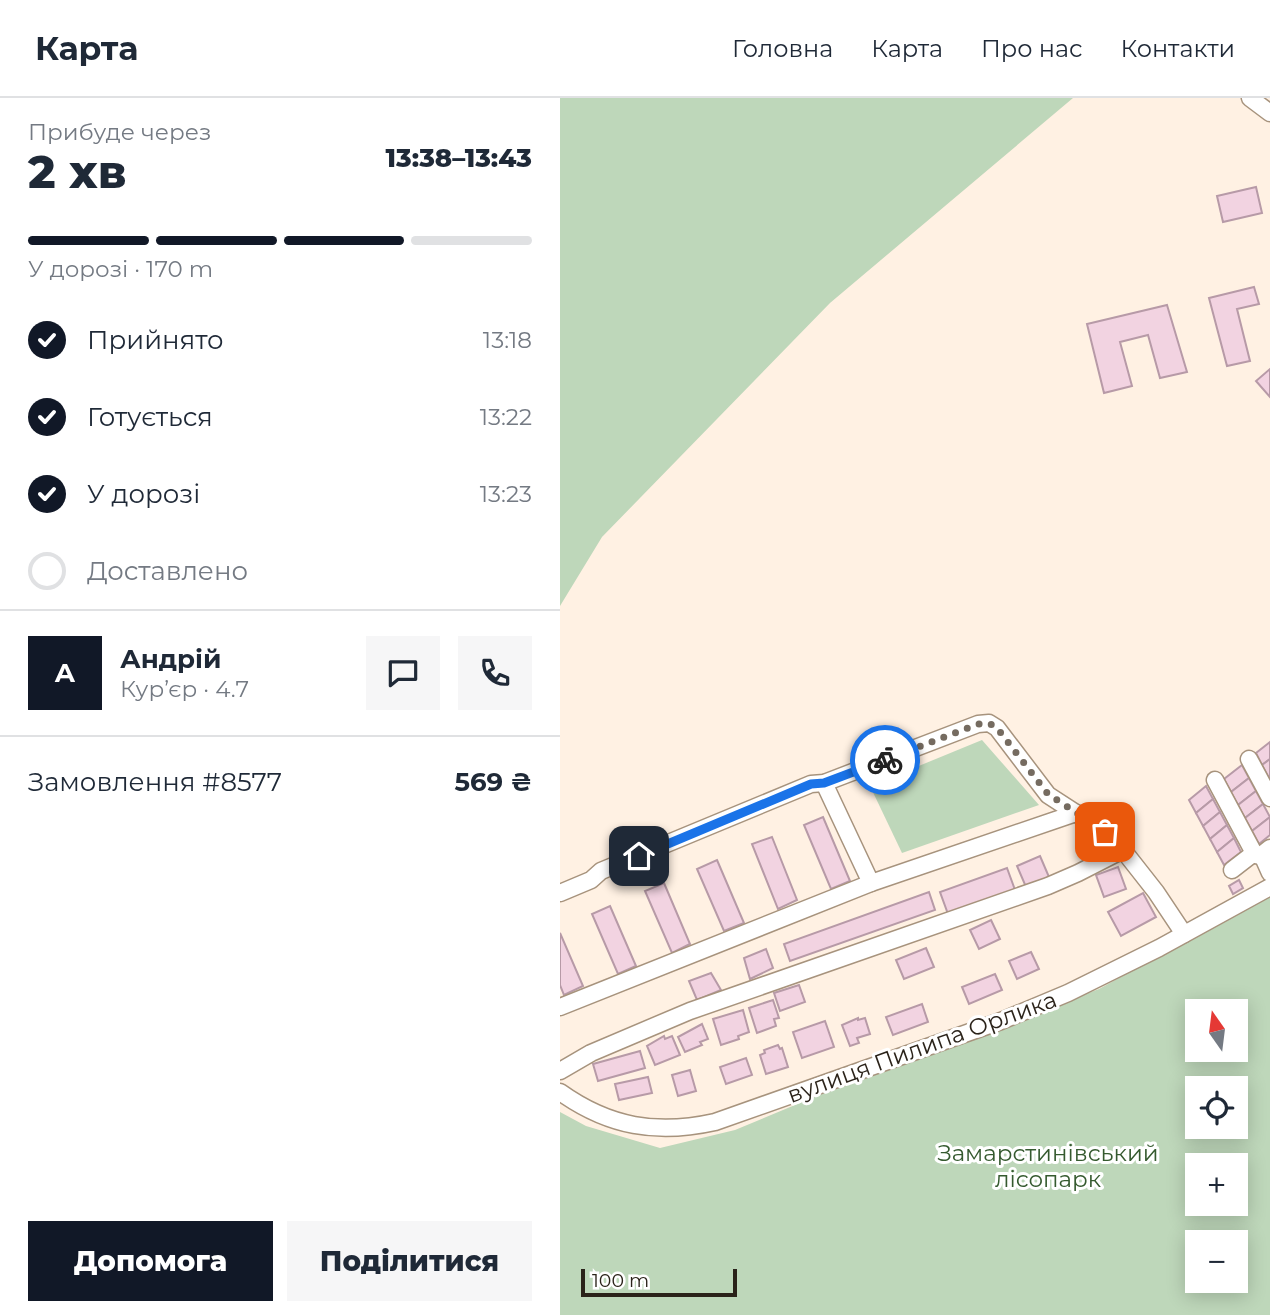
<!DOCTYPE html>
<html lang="uk">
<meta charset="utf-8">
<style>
body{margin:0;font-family:Montserrat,sans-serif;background:#f6f6f7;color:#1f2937;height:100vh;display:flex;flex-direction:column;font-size:26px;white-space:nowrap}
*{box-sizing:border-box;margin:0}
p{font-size:23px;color:#747a83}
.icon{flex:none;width:38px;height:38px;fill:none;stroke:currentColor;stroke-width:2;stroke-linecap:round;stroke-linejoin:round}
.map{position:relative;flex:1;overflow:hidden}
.panel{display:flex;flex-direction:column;background:#fff;width:560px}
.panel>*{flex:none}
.needle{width:46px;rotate:346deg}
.buttons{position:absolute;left:625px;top:901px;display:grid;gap:14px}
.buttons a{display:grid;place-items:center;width:63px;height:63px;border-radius:0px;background:#fff;box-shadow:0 4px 18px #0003;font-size:35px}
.scale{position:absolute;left:21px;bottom:18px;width:156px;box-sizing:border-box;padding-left:7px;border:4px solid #2b231a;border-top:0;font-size:19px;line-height:24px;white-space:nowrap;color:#2b231a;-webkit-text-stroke:5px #fff;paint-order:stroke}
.pin{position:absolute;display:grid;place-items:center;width:60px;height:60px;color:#fff;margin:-30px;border-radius:14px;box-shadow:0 4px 10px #0006}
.courier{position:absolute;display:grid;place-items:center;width:70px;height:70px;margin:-35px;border:5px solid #1a73e8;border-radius:50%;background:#fff;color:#222;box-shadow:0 2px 9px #0007}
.headline em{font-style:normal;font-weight:800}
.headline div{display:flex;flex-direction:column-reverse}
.headline{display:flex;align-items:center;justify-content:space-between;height:119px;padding:0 28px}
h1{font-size:46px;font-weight:800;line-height:52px}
.bar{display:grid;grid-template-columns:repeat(4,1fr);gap:10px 7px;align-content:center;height:84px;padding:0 28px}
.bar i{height:9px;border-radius:5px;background:#e0e1e3}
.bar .on{background:#111827}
.bar p{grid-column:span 4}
.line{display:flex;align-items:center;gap:18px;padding:0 28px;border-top:2px solid #e0e1e3}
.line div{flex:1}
.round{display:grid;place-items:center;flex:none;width:74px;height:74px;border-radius:0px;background:#f6f6f7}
ol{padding:0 28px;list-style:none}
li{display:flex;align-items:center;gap:21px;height:77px}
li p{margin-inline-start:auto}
li .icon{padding:7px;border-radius:50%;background:#111827;color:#fff;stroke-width:4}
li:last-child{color:#747a83}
li i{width:38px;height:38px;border:4px solid #e0e1e3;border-radius:50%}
.action{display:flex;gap:14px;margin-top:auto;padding:14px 28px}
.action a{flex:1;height:80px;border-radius:0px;background:#111827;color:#fff;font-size:28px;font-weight:800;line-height:80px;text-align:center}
.action a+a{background:#f6f6f7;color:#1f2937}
header{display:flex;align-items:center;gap:42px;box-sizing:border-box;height:98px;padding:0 35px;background:#fff;border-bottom:2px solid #e0e1e3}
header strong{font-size:33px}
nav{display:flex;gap:38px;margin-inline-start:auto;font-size:24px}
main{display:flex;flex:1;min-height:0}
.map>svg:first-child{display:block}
.green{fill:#bed7ba;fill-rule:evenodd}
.building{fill:#f2d3e1;stroke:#b79aa7;stroke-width:2}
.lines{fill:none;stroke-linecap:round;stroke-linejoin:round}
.minor-casing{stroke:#a7937d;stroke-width:19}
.minor{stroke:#fff;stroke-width:16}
.done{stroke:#756b60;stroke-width:7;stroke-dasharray:0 12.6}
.route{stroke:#1a73e8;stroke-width:9}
.labels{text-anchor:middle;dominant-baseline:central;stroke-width:6;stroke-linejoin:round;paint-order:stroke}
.street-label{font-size:23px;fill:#2b231a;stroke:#fff}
.park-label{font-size:23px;fill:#355a2f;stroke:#fff}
</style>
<header>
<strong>Карта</strong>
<nav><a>Головна</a><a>Карта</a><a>Про нас</a><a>Контакти</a></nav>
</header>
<main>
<section class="panel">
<div class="headline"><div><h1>2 хв</h1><p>Прибуде через</p></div><em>13:38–13:43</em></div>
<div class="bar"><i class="on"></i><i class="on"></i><i class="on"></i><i></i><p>У дорозі · 170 m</p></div>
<ol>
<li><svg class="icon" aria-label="check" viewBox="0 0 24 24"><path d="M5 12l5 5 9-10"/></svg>Прийнято<p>13:18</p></li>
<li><svg class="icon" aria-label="check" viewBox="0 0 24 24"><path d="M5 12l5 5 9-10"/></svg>Готується<p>13:22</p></li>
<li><svg class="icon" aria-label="check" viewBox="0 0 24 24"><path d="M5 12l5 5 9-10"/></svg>У дорозі<p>13:23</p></li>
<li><i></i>Доставлено</li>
</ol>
<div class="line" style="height:126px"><b class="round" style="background:#111827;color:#fff">А</b><div><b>Андрій</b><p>Кур’єр · 4.7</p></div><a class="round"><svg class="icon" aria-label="chat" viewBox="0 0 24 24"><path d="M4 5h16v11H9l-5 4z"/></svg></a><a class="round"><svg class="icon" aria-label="phone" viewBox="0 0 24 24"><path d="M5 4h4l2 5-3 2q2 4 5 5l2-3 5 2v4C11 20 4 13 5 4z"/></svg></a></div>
<div class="line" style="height:91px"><div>Замовлення #8577</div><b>569 ₴</b></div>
<div class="action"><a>Допомога</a><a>Поділитися</a></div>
</section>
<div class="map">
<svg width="710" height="1217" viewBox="0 0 710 1217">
<rect width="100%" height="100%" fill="#fff1e3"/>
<g class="green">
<polygon points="0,0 513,0 270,205 42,439 0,508"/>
<polygon points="422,642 479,707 342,755 310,688"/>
<path d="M710 797V1217H0V1014L26 1028 100 1050 175 1032 271 992 539 891ZM637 914H676V952H637ZM637 990H676V1029H637ZM637 1068H676V1106H637ZM637 1144H676V1183H637Z"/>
</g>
<g class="building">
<polygon points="696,89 702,115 663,124 657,98"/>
<polygon points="694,189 699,206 677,211 690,263 667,268 649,200"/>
<polygon points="607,207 627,274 600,280 588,237 560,244 572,288 544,295 527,226"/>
<polygon points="710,271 710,299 696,283"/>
<polygon points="710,644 710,661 702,667 696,655"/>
<polygon points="710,661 710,679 709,680 702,667"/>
<polygon points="682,667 689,680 671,694 664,681"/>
<polygon points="689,680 696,693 678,707 671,694"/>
<polygon points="646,688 653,701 636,715 629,702"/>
<polygon points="696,693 703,706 685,720 678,707"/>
<polygon points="653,701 660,714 643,728 636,715"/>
<polygon points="703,706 710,719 692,733 685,720"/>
<polygon points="660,714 667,727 650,741 643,728"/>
<polygon points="263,719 290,783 271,791 244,727"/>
<polygon points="710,719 710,737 699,746 692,733"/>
<polygon points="667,727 674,740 657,754 650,741"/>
<polygon points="212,739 237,802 218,811 192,746"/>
<polygon points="674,740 681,754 664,767 657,754"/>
<polygon points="480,758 489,779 466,789 457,768"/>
<polygon points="157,762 184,825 164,833 137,771"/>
<polygon points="558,769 566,791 544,799 536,777"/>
<polygon points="447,770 455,792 388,816 380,794"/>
<polygon points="679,782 683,790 673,796 669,788"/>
<polygon points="104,785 130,846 112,855 85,793"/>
<polygon points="369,794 375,812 230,863 224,846"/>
<polygon points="583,795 596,819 561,838 548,814"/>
<polygon points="50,808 76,868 58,876 32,816"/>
<polygon points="431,822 440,841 419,851 410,832"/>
<polygon points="0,835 23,888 4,897 0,887"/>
<polygon points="366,850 374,869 344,881 336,862"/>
<polygon points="206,851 213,870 190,881 184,860"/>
<polygon points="471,854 479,871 457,881 449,863"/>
<polygon points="151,875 161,892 137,902 129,883"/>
<polygon points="435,876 442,892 409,906 402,889"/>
<polygon points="239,887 245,904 220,913 214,895"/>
<polygon points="213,902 219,920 214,921 216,928 197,935 189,910"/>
<polygon points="362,906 368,924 333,937 326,919"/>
<polygon points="183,912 189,934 178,938 179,941 161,947 153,921"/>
<polygon points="298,920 298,922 305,920 310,936 297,940 299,945 290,948 282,927"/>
<polygon points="265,923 274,949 242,960 233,934"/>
<polygon points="142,926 148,941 140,944 142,947 125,954 118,939"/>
<polygon points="104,938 105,941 112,938 120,957 95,967 87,948"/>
<polygon points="218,947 220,951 222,950 228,969 206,976 200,957 205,955 204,952"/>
<polygon points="80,953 85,970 38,983 33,966"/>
<polygon points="186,960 192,977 166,986 160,969"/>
<polygon points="130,972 136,993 118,998 112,977"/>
<polygon points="88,979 92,995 59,1002 55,986"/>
</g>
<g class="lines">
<defs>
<g id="minor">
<polyline points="690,0 710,15"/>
<polyline points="689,661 710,700"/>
<polyline points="655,682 695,757 700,758 710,750"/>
<polyline points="264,685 311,785"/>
<polyline points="702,757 710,775"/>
<polyline points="672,772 694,755"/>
<polyline points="0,795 31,782 41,773 251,686 264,685 418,626 429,625 437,630 488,697 545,734 563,752 596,794 624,836"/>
<polyline points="0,909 311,785 516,715"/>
<polyline points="0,973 31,955 130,913 488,788 518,775 563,752"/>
<path d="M0 994C49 1029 97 1037 155 1024L441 923 508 895 599 850 710 789"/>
</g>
</defs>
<use href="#minor" class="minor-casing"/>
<use href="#minor" class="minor"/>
</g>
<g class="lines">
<polyline class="done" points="325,662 418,626 429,625 437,630 488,696 545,734"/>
<polyline class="route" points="79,758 251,686 264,685 325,662"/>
</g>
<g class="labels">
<g class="street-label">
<text transform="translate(362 949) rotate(-20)">вулиця Пилипа Орлика</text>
</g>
<g class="park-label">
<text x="488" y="1055">Замарстинівський<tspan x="488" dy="26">лісопарк</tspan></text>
</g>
</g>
</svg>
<div class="buttons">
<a><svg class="needle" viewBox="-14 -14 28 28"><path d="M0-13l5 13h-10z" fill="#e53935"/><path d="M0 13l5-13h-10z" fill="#747a83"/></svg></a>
<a><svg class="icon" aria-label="locate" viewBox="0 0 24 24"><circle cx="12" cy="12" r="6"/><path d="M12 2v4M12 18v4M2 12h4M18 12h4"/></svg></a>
<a>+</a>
<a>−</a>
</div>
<div class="scale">100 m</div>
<div class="pin" style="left:545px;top:734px;background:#ea580c"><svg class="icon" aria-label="bag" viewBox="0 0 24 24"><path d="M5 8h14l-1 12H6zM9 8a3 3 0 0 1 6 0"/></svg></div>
<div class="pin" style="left:79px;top:758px;background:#1f2937"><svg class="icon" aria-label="home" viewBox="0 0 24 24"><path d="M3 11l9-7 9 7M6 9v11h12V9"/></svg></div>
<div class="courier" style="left:325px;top:662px"><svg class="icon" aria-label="bike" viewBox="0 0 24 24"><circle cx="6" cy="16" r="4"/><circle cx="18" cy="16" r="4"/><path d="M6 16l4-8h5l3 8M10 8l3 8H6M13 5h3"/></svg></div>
</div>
</main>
